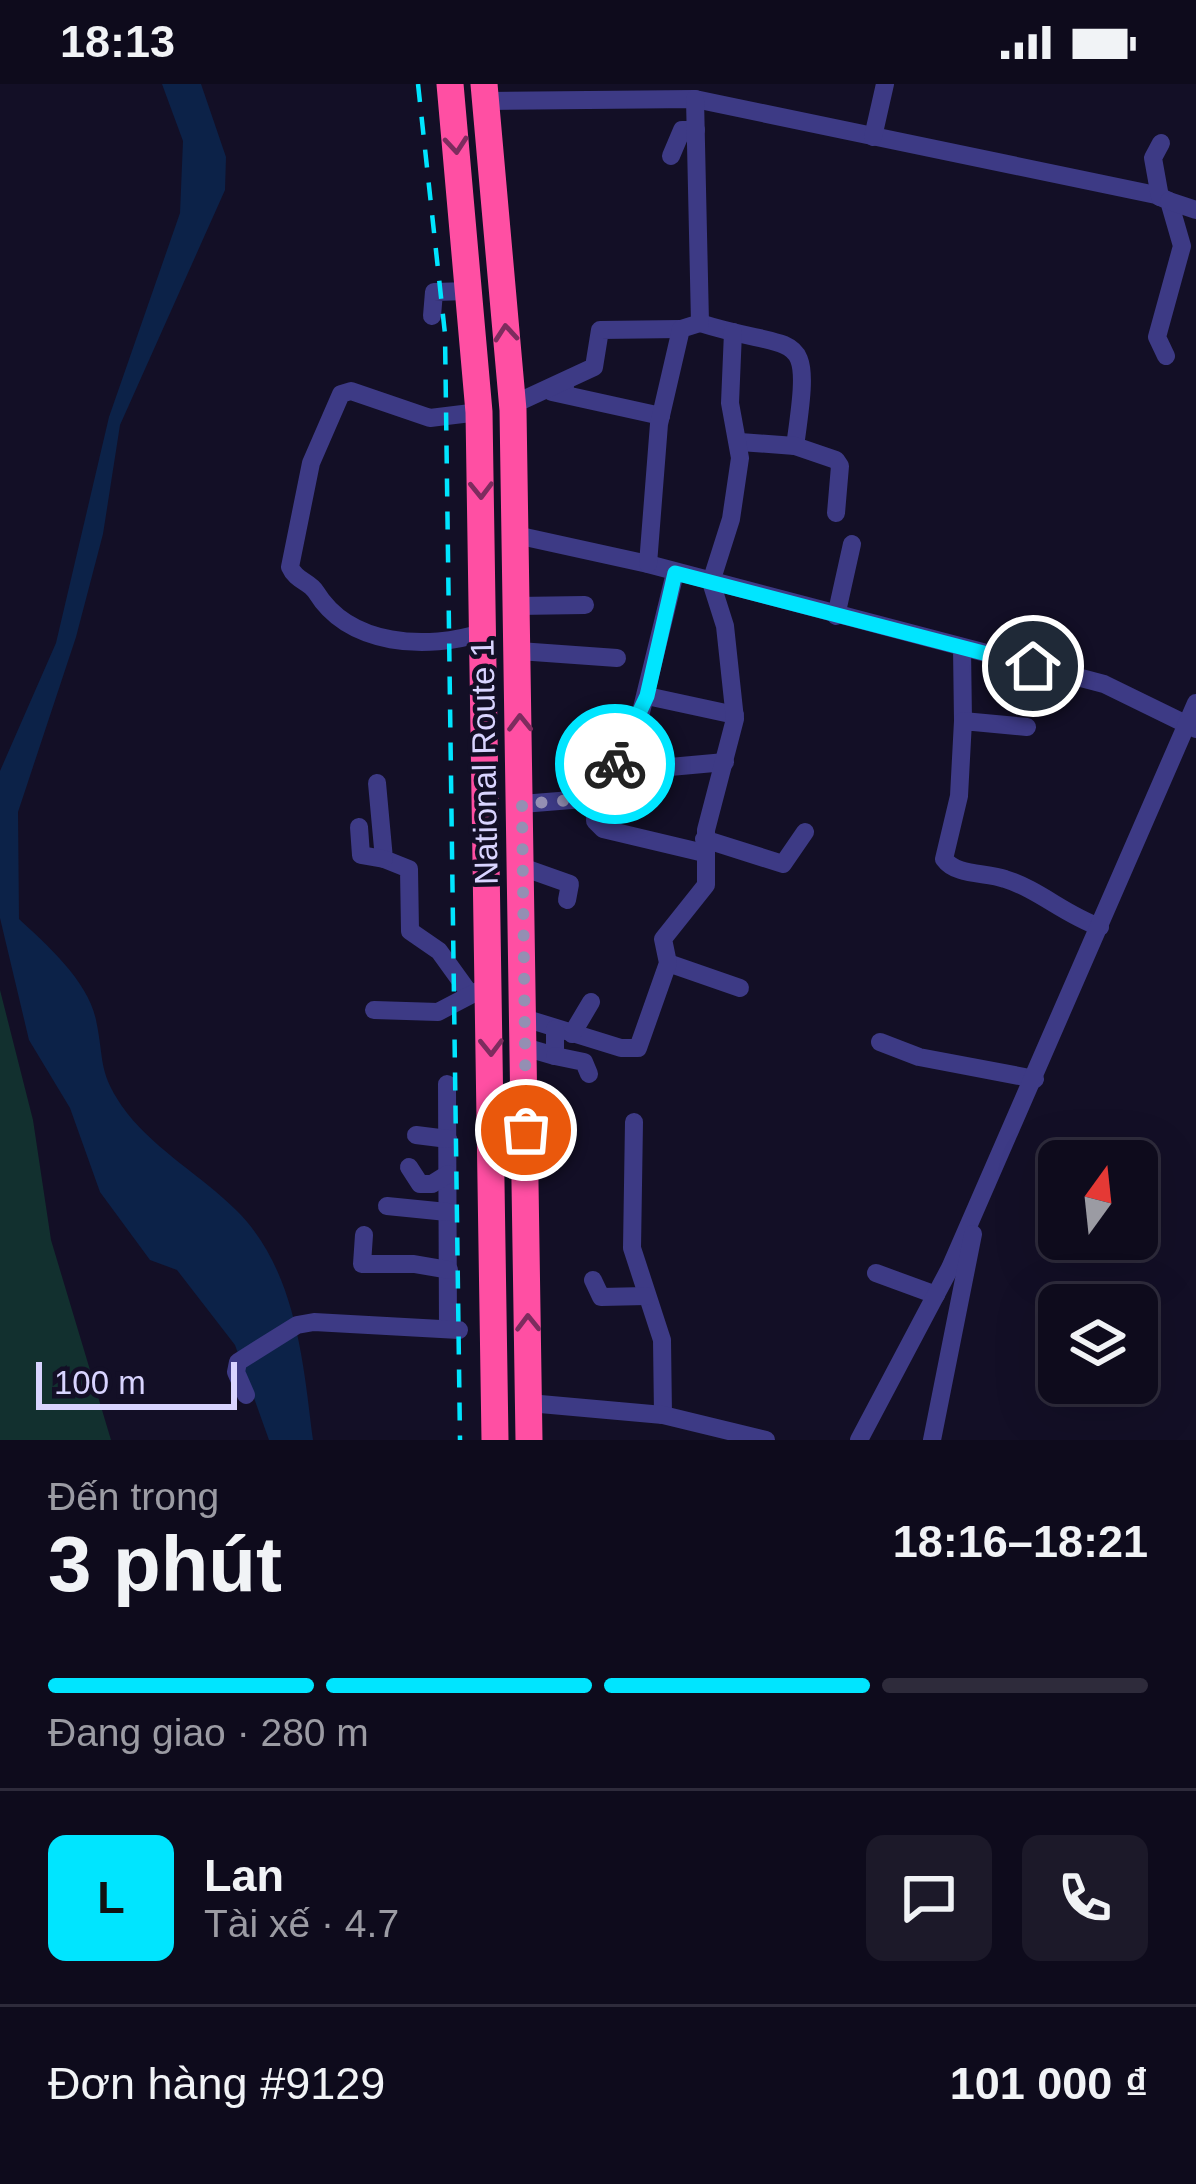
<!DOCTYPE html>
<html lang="vi">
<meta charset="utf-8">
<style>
body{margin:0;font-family:Helvetica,sans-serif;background:#1c1929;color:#f1f3f6;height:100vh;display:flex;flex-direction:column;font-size:45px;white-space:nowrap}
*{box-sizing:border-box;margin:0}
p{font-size:39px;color:#9b9ba3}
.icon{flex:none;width:66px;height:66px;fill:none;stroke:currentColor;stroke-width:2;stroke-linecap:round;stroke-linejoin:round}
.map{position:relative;height:1356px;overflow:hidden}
.side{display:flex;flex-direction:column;background:#0e0b1c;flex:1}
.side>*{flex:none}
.needle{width:78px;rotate:15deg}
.tools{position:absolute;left:1038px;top:1056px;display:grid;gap:24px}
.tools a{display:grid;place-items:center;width:120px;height:120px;border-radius:18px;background:#0e0b1c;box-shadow:0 12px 48px #0002,0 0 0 3px #2e2b3b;font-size:60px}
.scale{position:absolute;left:36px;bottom:30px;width:201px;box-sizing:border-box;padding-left:12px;border:6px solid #d9d4ff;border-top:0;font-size:33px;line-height:42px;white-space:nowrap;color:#d9d4ff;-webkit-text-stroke:9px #130f26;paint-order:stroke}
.pin{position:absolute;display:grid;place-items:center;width:102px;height:102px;color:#fff;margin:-51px;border:6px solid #fff;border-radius:50%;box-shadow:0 3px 12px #0007}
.courier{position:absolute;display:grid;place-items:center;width:120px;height:120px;margin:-60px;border:9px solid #00e5ff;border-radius:50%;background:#fff;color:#222;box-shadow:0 3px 15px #0007}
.headline em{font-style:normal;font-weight:700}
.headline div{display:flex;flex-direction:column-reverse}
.headline{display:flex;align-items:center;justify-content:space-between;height:204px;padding:0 48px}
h1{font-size:78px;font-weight:700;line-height:90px}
.bar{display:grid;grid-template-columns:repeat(4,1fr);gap:18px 12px;align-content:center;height:144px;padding:0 48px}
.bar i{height:15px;border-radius:9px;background:#2e2b3b}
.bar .active{background:#00e5ff}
.bar p{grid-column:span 4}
.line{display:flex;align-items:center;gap:30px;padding:0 48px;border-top:3px solid #2e2b3b}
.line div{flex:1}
.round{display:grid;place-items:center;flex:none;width:126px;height:126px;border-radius:18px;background:#1c1929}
.status{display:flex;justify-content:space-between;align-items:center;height:84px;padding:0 60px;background:#0e0b1c;direction:ltr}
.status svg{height:33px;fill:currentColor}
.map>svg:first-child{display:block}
.green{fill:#12302f}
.water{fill:#0c2248}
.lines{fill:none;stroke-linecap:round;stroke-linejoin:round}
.minor{stroke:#3d3a85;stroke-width:18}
.highway{stroke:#ff4fa3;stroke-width:27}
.rail{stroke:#00e5ff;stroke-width:4.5;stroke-dasharray:18 15;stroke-linecap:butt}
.oneway{stroke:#7d2c5e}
.done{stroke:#948fb3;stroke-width:12;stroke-dasharray:0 21.6}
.route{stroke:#00e5ff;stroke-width:15}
.labels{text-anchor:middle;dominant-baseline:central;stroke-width:9;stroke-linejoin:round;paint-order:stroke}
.street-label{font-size:33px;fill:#d9d4ff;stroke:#130f26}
</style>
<div class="status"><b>18:13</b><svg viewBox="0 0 49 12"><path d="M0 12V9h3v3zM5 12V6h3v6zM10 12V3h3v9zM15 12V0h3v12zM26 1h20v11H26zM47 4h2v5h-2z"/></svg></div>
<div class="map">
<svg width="1196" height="1356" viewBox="0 0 1196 1356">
<rect width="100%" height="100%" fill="#130f26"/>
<polygon class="green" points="0,906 33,1036 51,1156 111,1356 0,1356"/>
<path class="water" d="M162 0H201L226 73 225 106 120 341 103 450 76 553 18 728 19 835C47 861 88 897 96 936 105 979 97 988 127 1029 158 1068 202 1092 236 1126 296 1185 303 1277 313 1356H269L235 1261 177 1186 150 1176 100 1108 70 1024 29 956 0 834V687L56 559 109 333 180 129 183 57Z"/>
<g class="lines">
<g class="minor">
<polyline points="486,17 695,15 1156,111 1169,117 1182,162 1157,253 1166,272"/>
<polyline points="873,53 885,0"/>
<polyline points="671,72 682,46 696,46"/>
<polyline points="1160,113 1153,74 1161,59"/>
<polyline points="1169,117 1196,126"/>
<polyline points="432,232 434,208 469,207"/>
<path d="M700 239C801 271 813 237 795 362"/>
<polyline points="565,303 552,308 661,332"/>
<polyline points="512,321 594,283 600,246 681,245"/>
<path d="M479 328 430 334 351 307 341 310 311 379 290 483C296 497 309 497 316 508 349 562 427 567 484 548"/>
<polyline points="740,358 795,362 836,376 840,382 836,429"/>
<polyline points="516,451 648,480 1104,600 1196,645"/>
<polyline points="648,480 659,340 681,245 700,239 695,15"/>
<polyline points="517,522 585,521"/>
<polyline points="836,532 852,460"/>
<polyline points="962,564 963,637"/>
<polyline points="519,567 617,574"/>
<polyline points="647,612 735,631"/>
<path d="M1027 643 963 637 959 712 944 775C956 792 986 788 1005 795 1040 806 1065 831 1100 843"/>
<polyline points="670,683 725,678"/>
<polyline points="377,699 384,775 409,785 410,847 439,867 470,910"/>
<polyline points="596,714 595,737 603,745 704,769"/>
<polyline points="522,720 596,714 641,628 675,489"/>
<polyline points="359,743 361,771 384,775"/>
<polyline points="704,755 783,780 805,748"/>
<polyline points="522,783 570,800 567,816"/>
<polyline points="668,879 740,904"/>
<polyline points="374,926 438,928 480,906"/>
<polyline points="524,934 621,964 638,964 668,879 663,855 706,801 706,746 735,635 725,542 711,498 731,435 740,374 730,319 733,248"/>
<polyline points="572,950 591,918"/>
<polyline points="880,958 919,973 1035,995"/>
<polyline points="524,963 555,972 555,945"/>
<polyline points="555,972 584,978 589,990"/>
<polyline points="447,1000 448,1245"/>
<polyline points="634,1038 632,1164 662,1256 663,1331"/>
<polyline points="416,1051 448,1055"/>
<polyline points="409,1083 420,1100 432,1100 448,1090"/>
<polyline points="387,1122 447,1128"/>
<polyline points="364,1151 362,1180 414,1180 449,1186"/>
<polyline points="876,1189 936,1211"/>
<polyline points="593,1196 601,1213 646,1212"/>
<polyline points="246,1311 236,1288 238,1278 297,1241 314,1238 459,1246"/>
<polyline points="529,1319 663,1331 766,1356"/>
<polyline points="859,1356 950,1184 1196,619"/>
<polyline points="932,1356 973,1150"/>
</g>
<g class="highway">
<polyline points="450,0 479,328 495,1356"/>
<polyline points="484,0 513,326 529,1356"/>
</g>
<polyline class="rail" points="418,0 445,250 460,1356"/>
</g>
<defs><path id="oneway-chevron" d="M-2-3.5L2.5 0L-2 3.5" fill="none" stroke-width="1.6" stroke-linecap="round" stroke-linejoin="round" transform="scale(3)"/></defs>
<g class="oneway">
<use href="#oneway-chevron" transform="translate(456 61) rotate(85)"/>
<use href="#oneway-chevron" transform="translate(506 249) rotate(-95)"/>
<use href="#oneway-chevron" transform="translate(481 406) rotate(89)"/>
<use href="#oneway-chevron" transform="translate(520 639) rotate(-91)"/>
<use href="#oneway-chevron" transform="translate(491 963) rotate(89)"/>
<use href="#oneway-chevron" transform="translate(528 1239) rotate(-91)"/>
</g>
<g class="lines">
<polyline class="done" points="526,1046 522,720 596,714 615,680"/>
<polyline class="route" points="615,680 647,612 675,489 1033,582"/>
</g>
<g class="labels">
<g class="street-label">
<text transform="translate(484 678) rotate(-91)">National Route 1</text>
</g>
</g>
</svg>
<div class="tools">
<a><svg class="needle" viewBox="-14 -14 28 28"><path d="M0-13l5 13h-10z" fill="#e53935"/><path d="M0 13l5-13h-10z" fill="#9b9ba3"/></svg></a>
<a><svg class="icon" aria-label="layers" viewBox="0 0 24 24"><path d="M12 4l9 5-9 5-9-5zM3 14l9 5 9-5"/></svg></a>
</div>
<div class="scale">100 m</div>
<div class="pin" style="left:526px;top:1046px;background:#ea580c"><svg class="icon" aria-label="bag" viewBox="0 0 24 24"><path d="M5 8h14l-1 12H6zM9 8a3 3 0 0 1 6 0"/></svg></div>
<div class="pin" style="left:1033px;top:582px;background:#1f2937"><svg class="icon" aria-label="home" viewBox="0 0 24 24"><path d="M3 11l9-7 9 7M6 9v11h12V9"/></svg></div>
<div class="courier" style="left:615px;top:680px"><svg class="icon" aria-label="bike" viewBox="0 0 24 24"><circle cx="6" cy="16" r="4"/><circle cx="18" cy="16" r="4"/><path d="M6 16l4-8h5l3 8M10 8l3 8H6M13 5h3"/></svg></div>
</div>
<section class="side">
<div class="headline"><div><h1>3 phút</h1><p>Đến trong</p></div><em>18:16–18:21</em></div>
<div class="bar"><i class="active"></i><i class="active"></i><i class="active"></i><i></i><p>Đang giao · 280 m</p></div>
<div class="line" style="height:216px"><b class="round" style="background:#00e5ff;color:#111">L</b><div><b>Lan</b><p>Tài xế · 4.7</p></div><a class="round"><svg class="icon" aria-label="chat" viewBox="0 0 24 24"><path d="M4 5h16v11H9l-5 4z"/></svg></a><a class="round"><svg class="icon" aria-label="phone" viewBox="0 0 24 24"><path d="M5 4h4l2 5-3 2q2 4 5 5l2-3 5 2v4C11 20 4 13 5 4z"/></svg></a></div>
<div class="line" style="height:156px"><div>Đơn hàng #9129</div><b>101 000 ₫</b></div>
</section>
